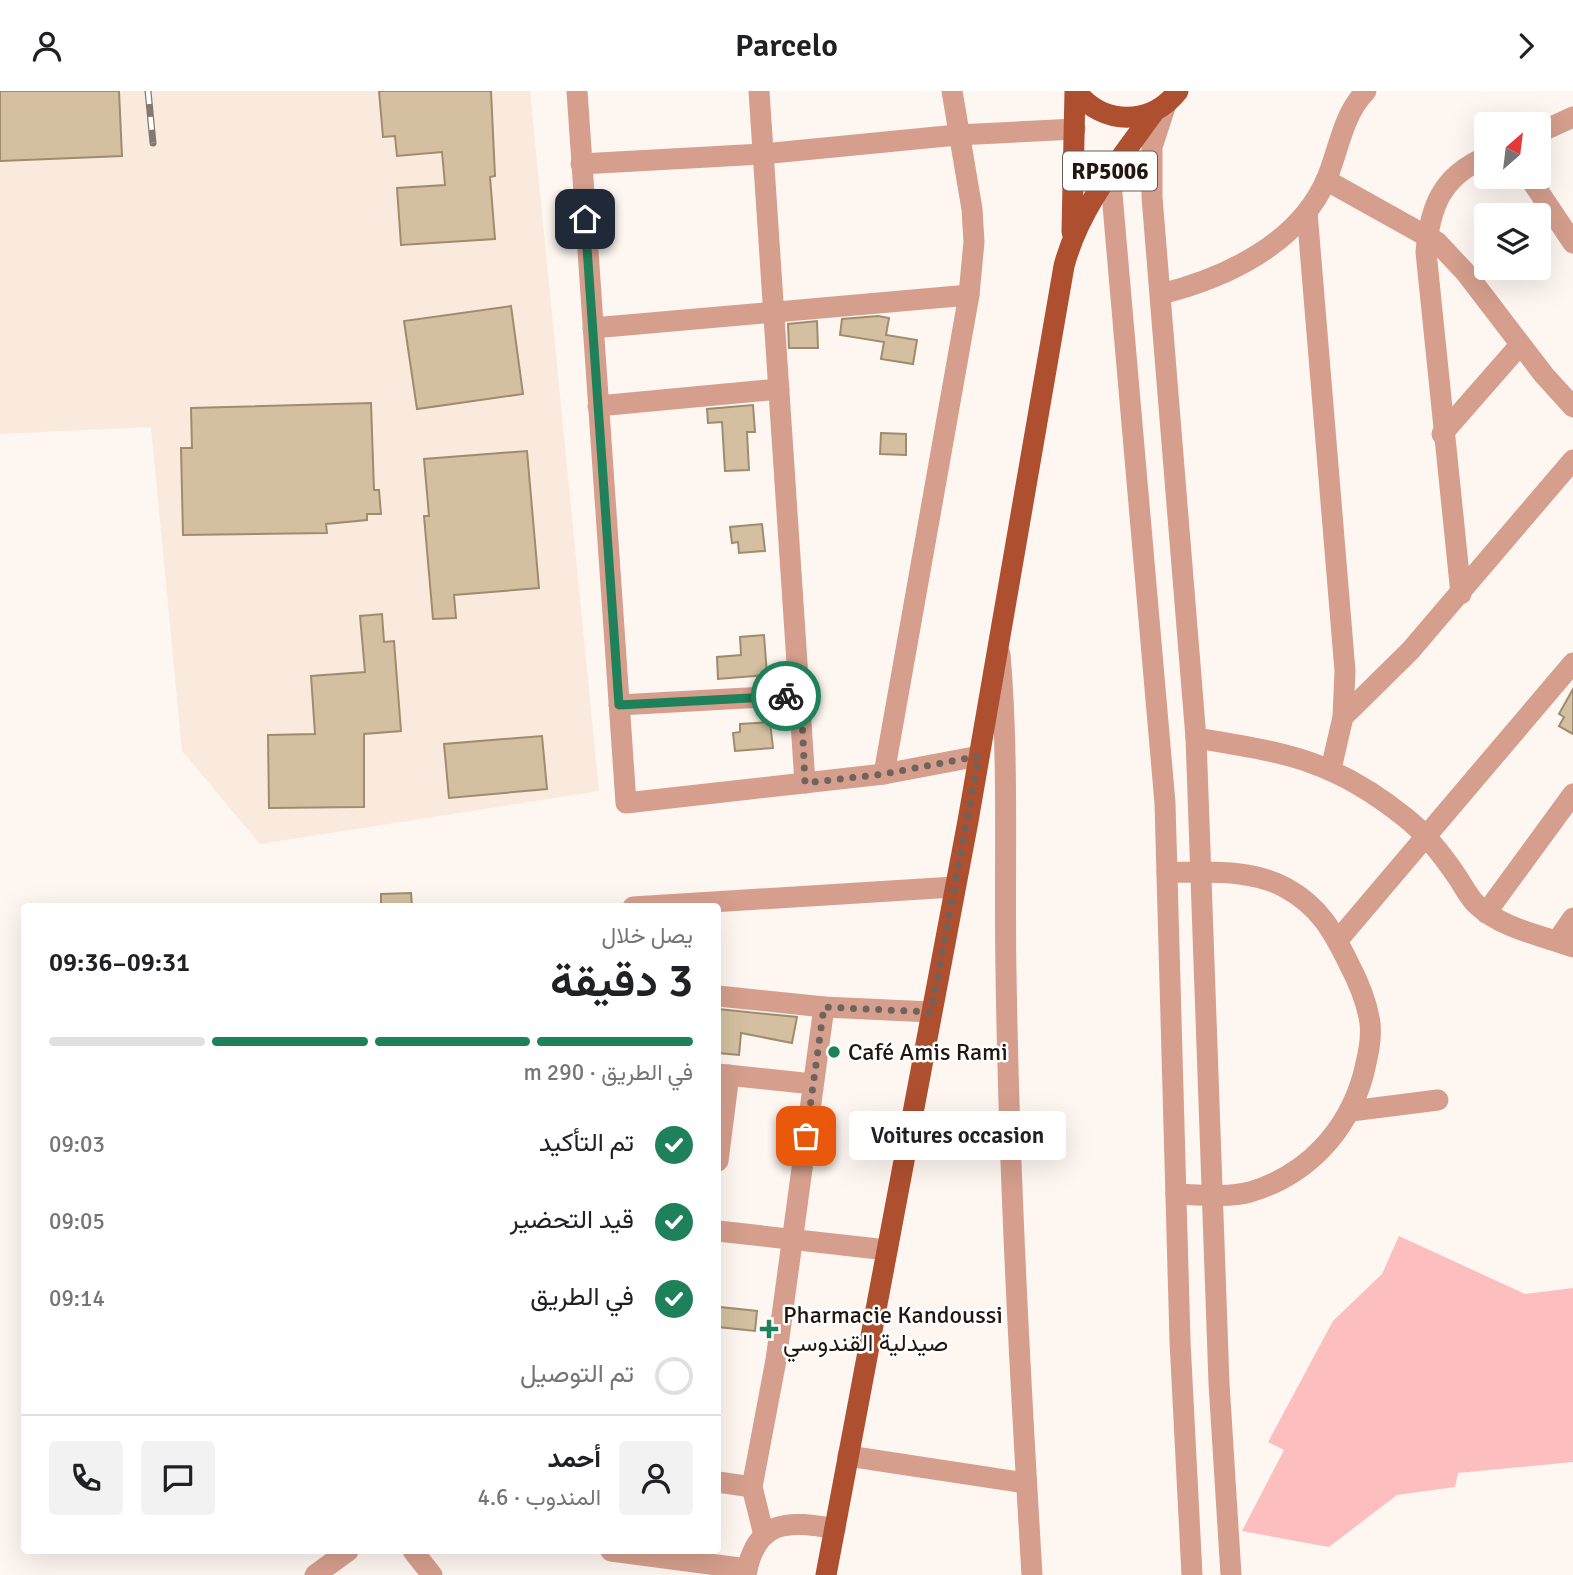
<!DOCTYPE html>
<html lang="ar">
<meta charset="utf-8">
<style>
body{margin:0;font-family:Signika,Vazirmatn,sans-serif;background:#f2f2f2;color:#202124;direction:rtl;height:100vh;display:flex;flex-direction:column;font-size:26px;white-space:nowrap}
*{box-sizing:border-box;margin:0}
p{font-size:23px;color:#757577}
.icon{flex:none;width:38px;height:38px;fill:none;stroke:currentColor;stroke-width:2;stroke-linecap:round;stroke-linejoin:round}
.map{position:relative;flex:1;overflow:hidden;direction:ltr}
.details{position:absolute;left:21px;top:812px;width:700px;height:651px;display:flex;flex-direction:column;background:#fff;border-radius:7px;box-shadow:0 7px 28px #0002;direction:rtl}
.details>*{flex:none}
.needle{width:46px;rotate:28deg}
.buttons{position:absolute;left:1474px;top:21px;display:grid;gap:14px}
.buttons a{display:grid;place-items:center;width:77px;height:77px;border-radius:7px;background:#fff;box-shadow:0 7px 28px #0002;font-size:35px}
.pin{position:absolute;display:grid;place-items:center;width:60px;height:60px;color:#fff;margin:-30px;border-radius:14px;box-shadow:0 4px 10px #0006}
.courier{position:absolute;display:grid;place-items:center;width:70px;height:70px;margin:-35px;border:5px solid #1f815a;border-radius:50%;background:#fff;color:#222;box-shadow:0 2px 9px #0007}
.bubble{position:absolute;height:49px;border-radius:7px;background:#fff;box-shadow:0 7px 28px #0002;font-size:23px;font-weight:600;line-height:49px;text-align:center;direction:rtl}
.head em{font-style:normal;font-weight:600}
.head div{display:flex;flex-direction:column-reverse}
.head{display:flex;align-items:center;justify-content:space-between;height:119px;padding:0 28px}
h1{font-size:46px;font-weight:600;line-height:52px}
.bar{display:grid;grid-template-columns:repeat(4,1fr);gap:10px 7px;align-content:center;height:84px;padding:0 28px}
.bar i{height:9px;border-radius:5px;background:#e0e0e0}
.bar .selected{background:#1f815a}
.bar p{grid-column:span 4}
.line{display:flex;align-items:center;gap:18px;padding:0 28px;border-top:2px solid #e0e0e0}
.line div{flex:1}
.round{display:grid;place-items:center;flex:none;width:74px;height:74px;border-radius:7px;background:#f2f2f2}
ol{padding:0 28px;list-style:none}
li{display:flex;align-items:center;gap:21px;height:77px}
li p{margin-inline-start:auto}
li .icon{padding:7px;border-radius:50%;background:#1f815a;color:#fff;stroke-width:4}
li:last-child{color:#757577}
li i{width:38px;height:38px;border:4px solid #e0e0e0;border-radius:50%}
header{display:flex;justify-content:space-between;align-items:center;height:91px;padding:0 28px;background:#fff;font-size:32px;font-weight:600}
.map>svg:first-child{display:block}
.built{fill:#faeade}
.green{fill:#fdbebf}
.building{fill:#d4c0a0;stroke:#9f8c6e;stroke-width:2}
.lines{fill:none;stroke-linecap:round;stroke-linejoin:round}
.minor{stroke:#d59e8d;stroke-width:21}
.major{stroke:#ae4f30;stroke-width:21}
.rail-casing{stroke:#827872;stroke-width:7}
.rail{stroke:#fff;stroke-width:4.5;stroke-dasharray:13;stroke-linecap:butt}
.done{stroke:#6f645d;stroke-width:7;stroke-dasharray:0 12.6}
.route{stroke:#1f815a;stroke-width:9}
.poi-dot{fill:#1f815a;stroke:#fff;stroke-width:2.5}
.labels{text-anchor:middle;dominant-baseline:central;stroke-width:5;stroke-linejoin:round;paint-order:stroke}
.shield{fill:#fff;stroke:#645c56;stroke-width:2}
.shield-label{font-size:23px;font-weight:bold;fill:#22160e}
.poi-label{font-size:24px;fill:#22160e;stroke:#fff;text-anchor:start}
</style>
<header><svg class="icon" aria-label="forward" viewBox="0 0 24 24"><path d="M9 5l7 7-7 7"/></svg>Parcelo<svg class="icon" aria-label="person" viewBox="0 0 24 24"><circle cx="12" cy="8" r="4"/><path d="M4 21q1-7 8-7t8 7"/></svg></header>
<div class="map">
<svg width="1573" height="1484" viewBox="0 0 1573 1484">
<rect width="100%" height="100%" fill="#fdf6f1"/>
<polygon class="built" points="0,0 530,0 599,700 260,753 182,660 151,336 0,343"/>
<polygon class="green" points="1399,1145 1525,1203 1573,1197 1573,1371 1458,1382 1455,1396 1397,1404 1329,1456 1242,1440 1284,1359 1268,1351 1275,1338 1333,1230 1382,1183"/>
<g class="building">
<polygon points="0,0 119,0 122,65 0,70"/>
<polygon points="379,0 491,0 495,85 490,86 495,148 401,154 397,97 445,94 442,61 397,65 395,45 383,46"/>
<polygon points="511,215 523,303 417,318 404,230"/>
<polygon points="878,225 889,227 886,244 917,249 913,273 881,268 884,251 840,244 842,228"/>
<polygon points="817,230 818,257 789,257 788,233"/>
<polygon points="371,312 374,399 379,399 381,423 367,423 367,429 326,433 327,442 183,444 181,357 192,357 191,317"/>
<polygon points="753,314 755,341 747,341 749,379 725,380 722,331 708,332 707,318"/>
<polygon points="881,342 906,343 906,364 880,363"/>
<polygon points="527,360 539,497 454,504 456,527 433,528 424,425 429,425 424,368"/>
<polygon points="762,433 765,460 739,462 738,451 732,452 730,436"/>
<polygon points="382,523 384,551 394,550 401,640 364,643 364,716 269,717 268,644 315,643 311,585 365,581 360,525"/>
<polygon points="764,544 767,584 718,588 717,566 741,564 740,546"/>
<polygon points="1573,598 1573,643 1559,635 1564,626 1559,623"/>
<polygon points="770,631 773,657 735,660 733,642 740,641 740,633"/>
<polygon points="542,645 547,698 449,707 444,653"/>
<polygon points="411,802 412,816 381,816 381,803"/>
<polygon points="718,918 797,926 792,952 741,942 739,964 718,962"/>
<polygon points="720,1216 757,1220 755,1240 718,1236"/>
</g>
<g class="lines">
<g class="minor">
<polyline points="577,0 626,712 884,683 979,665"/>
<polyline points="759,0 805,692"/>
<polyline points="1166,13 1152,56 1152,106 1196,647 1219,1292 1231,1484"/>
<polyline points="1538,42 1573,26"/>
<polyline points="581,73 762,63 957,44 1075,38"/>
<polyline points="1110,80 1165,712 1180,1250 1192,1484"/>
<polyline points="1529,86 1573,152"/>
<polyline points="1326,89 1437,151 1466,182 1544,284 1573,316"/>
<polyline points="1307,121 1345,580 1343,626 1331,678"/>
<path d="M1161 203C1225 187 1299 153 1327 87 1339 58 1343 23 1366 0"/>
<polyline points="593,237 969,204"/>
<polyline points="598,315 779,298"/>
<polyline points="1442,343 1520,254"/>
<path d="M1461 503 1426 161C1430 115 1442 85 1486 66"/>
<path d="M1000 563C1009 668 1004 775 1006 881 1009 1082 1020 1283 1032 1484"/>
<polyline points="619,614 801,604"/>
<polyline points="1343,626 1410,560 1573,369"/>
<path d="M1196 647C1286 662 1333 668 1406 727 1426 743 1444 766 1458 787 1464 796 1469 806 1476 813 1502 838 1541 844 1573 856"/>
<polyline points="884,683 969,204 974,151 972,118 952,0"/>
<path d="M1167 781C1207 782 1250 777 1286 797 1319 815 1333 840 1349 873 1359 892 1367 911 1370 932 1372 950 1367 968 1363 985 1347 1041 1307 1084 1250 1101 1228 1107 1199 1104 1176 1103"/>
<polyline points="633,816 954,796"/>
<polyline points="1486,822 1573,703"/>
<polyline points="1338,849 1573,572"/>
<polyline points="1557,850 1573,827"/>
<polyline points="718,905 824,916 931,921"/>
<polyline points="718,983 813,993"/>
<polyline points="1351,1020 1438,1009"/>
<polyline points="718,1070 729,984"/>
<polyline points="718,1140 887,1159"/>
<polyline points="848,1365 1026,1392"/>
<polyline points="718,1391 752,1396"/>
<polyline points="764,1444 752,1396 776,1269 824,916"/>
<polyline points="413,1460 432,1484"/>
<polyline points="611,1460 747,1478"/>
<polyline points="315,1484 348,1460"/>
<path d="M746 1484C756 1428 788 1429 835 1438"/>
</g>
<g class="major">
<path d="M1076 0C1103 35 1151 35 1178 0"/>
<polyline points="1072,141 1075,0"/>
<path d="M826 1484 968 730 1064 175C1080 115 1119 70 1154 21"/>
</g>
<defs>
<polyline id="rail" points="148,0 153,52"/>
</defs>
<use href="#rail" class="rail-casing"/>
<use href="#rail" class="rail"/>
</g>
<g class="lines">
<polyline class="done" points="786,605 801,604 805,692 884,683 979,665 931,921 824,916 806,1045"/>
<polyline class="route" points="585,128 619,614 786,605"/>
</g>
<g class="poi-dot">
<circle cx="834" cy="961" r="7"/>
<path d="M765.5 1227.5h7v7h7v7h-7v7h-7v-7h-7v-7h7z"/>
</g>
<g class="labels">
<rect class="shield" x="1063" y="60.5" width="94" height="39" rx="5"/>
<g class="shield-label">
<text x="1110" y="80">RP5006</text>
</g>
<g class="poi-label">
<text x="848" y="961">Café Amis Rami</text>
<text x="783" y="1224">Pharmacie Kandoussi<tspan x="783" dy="28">صيدلية القندوسي</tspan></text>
</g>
</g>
</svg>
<div class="buttons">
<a><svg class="needle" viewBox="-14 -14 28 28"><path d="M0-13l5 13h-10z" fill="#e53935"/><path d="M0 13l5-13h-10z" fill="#757577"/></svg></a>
<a><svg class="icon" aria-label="layers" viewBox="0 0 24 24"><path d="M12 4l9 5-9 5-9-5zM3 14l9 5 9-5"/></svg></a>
</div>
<div class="pin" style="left:806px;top:1045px;background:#ea580c"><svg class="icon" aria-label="bag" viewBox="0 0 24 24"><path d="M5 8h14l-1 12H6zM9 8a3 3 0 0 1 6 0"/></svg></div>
<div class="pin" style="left:585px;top:128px;background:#1f2937"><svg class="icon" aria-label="home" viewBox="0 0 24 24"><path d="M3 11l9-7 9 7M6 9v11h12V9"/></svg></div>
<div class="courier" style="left:786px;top:605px"><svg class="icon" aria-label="bike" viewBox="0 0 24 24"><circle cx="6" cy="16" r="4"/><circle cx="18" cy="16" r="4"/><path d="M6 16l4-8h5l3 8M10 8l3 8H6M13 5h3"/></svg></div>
<div class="bubble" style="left:849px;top:1020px;width:217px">Voitures occasion</div>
<section class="details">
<div class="head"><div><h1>3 دقيقة</h1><p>يصل خلال</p></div><em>09:31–09:36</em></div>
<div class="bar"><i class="selected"></i><i class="selected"></i><i class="selected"></i><i></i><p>في الطريق · 290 m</p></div>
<ol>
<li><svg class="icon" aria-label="check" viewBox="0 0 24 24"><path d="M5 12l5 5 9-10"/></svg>تم التأكيد<p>09:03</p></li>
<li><svg class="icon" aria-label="check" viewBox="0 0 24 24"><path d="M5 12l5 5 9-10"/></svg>قيد التحضير<p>09:05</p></li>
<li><svg class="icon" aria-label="check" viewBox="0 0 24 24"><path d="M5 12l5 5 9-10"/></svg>في الطريق<p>09:14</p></li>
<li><i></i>تم التوصيل</li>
</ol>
<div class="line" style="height:126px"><a class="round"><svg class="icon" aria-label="person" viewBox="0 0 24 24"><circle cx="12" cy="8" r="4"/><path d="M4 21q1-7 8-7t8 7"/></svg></a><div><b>أحمد</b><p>المندوب · 4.6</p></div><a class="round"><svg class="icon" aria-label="chat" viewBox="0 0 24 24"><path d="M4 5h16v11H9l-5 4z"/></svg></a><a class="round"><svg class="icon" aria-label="phone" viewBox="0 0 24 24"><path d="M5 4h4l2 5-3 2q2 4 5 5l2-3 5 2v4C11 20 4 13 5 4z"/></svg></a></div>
</section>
</div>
